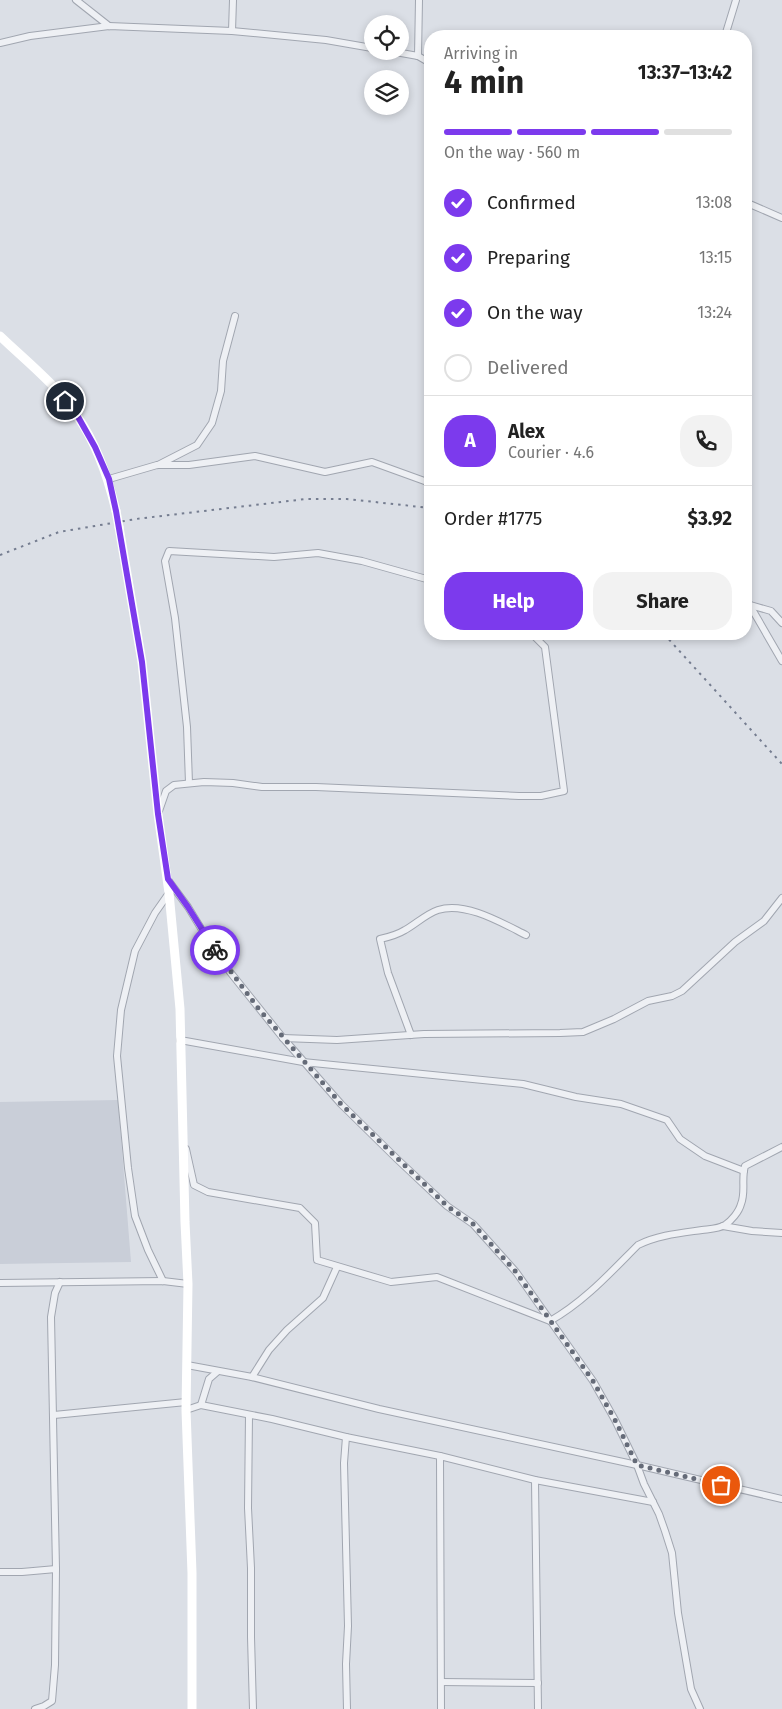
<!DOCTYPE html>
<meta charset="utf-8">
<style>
body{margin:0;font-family:"Fira Sans",sans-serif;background:#f2f2f2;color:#222;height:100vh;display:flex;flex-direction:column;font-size:19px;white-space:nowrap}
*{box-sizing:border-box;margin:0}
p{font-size:16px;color:#767676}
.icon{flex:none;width:28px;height:28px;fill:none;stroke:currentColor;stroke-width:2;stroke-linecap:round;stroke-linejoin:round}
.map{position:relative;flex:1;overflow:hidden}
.side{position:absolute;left:424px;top:30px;width:328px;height:610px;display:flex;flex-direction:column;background:#fff;border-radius:20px;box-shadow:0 2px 8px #0003}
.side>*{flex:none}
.tools{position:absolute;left:364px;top:15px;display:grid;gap:10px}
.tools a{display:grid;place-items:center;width:45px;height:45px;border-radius:50%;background:#fff;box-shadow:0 2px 8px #0003;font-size:25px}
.pin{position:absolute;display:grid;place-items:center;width:42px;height:42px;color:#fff;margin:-21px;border:2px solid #fff;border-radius:50%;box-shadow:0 1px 5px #0007}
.courier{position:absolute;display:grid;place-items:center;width:50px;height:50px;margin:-25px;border:4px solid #7c3aed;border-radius:50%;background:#fff;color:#222;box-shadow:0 1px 6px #0007}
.head em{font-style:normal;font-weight:700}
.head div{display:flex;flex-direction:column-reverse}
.head{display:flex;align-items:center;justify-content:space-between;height:85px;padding:0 20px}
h1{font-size:32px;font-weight:700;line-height:38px}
.bar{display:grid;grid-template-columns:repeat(4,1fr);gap:8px 5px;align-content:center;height:60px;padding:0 20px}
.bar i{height:6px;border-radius:4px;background:#e0e0e0}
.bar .on{background:#7c3aed}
.bar p{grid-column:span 4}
.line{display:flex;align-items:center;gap:12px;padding:0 20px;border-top:1px solid #e0e0e0}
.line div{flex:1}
.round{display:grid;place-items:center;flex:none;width:52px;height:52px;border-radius:20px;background:#f2f2f2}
ol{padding:0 20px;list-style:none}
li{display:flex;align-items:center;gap:15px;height:55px}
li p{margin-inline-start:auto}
li .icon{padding:5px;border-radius:50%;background:#7c3aed;color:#fff;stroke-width:4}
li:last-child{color:#767676}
li i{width:28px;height:28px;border:2px solid #e0e0e0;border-radius:50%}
.action{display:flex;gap:10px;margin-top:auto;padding:10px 20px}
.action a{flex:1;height:58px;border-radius:20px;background:#7c3aed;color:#fff;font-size:20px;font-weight:700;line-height:58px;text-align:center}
.action a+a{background:#f2f2f2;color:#222}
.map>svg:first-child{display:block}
.built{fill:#c9ced8}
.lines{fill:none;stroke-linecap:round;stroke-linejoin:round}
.street-casing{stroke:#a1a6b0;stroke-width:8}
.street{stroke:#eef0f4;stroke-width:6}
.secondary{stroke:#fff;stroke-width:9}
.rail{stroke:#757d90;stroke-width:2;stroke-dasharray:2.5 5;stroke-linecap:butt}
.secondary-bridge{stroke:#fff;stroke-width:9}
.done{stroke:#656b78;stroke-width:5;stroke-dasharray:0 9}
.route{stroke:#7c3aed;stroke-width:6}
</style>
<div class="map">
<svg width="782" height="1709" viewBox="0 0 782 1709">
<rect width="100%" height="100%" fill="#dbdfe6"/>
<polygon class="built" points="118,1100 131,1262 0,1264 0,1102"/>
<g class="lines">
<defs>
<g id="street">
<polyline points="76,0 109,26"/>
<polyline points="232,31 233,0"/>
<polyline points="725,36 736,0"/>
<polyline points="0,43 30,36 109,26 232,31 326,40 372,48"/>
<polyline points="390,51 418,56 430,63"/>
<polyline points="418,56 419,0"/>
<polyline points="745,202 782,218"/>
<polyline points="158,465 197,445 212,423 221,391 223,361 235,316"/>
<polyline points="109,479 157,465 189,465 255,456 325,472 372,462 430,483"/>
<polyline points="745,597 782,661"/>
<polyline points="750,605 771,611 782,623"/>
<polyline points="189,783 187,727 175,618 165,561 169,551 274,557 318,553 362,561 430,580"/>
<polyline points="159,811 166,791 174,785 204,782 233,783 262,787 316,787 519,796 541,796 564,791 545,647 532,634"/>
<polyline points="168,880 188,907 210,943 230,972 283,1038 341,1104 397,1159 447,1206 473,1224 516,1272 593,1381 615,1420 637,1465 644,1484 659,1514 665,1531 672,1553 678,1613 691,1689 700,1709"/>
<path d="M411 1035 388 973 380 939C389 937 397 935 405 930 416 924 426 914 438 910 465 901 502 923 526 935"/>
<polyline points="283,1038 337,1040 424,1034 560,1033 583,1032 614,1019 648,1001 672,996 682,991 735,942 764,921 782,898"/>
<polyline points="180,1040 303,1062 523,1084 576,1097 621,1104 667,1120 680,1139 705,1156 744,1171"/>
<path d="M186 1149 194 1185 208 1192 300 1208 315 1223 317 1260 391 1282 437 1277 550 1321C584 1302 611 1272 638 1245 658 1235 681 1233 702 1230 709 1229 718 1229 725 1225 731 1221 739 1212 741 1204 746 1192 741 1179 745 1166L782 1147"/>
<polyline points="723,1226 752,1231 782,1233"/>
<polyline points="163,1281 148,1250 135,1216 128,1168 117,1056 121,1010 135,951 155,913 169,893"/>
<polyline points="0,1283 163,1281 188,1284"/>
<polyline points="187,1365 252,1377 379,1409 637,1465 782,1499"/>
<polyline points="252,1377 269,1350 287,1330 323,1298 337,1267"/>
<polyline points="201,1405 209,1379 217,1372"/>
<polyline points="186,1410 201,1405 272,1419 346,1437 440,1456 535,1480 653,1502"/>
<polyline points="54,1415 186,1402"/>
<polyline points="249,1415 248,1508 251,1568 251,1637 253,1709"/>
<polyline points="346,1437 344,1463 348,1626 346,1664 347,1709"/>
<polyline points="440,1456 441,1709"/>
<polyline points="535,1480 538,1709"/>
<polyline points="0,1572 22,1572 56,1569"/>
<polyline points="441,1682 538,1683"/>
<polyline points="35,1709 44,1706 52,1701 55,1665 56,1569 51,1317 55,1293 60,1282"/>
</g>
</defs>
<use href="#street" class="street-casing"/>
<use href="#street" class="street"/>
<g class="secondary">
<path d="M0 336C26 361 57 385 77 416 97 444 108 477 116 511"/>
<polyline points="119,527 142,662 158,814 169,893 180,1009 185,1222 188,1284 186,1410 192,1573 192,1709"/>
</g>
<g class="rail">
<polyline points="0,555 59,532 136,519 306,499 347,499 430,508"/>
<polyline points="664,634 782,764"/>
</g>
<polyline class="secondary-bridge" points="116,511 119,527"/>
</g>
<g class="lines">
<polyline class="done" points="215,950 258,1008 341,1104 447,1206 473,1224 516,1272 593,1381 615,1420 637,1465 721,1485"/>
<polyline class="route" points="65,401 77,415 95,447 109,479 116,511 142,662 158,814 168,879 188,907 215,950"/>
</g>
</svg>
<div class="tools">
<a><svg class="icon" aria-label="locate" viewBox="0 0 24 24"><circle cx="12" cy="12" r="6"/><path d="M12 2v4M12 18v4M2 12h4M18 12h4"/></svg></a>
<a><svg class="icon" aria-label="layers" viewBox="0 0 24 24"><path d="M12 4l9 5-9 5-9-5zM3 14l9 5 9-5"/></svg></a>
</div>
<div class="pin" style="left:721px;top:1485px;background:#ea580c"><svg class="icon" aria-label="bag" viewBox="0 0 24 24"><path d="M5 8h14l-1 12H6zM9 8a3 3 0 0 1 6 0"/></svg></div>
<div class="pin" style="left:65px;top:401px;background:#1f2937"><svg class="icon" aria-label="home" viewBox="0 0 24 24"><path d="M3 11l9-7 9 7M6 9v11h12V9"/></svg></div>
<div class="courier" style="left:215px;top:950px"><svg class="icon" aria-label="bike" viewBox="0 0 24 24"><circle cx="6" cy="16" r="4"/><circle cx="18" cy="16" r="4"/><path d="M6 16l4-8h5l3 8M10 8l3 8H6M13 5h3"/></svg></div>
<section class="side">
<div class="head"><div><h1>4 min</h1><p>Arriving in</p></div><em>13:37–13:42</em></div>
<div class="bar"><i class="on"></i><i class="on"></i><i class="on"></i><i></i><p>On the way · 560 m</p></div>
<ol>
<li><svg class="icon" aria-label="check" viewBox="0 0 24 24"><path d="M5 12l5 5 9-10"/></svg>Confirmed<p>13:08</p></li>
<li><svg class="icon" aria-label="check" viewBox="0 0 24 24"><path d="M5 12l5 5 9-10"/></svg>Preparing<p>13:15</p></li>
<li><svg class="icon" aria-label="check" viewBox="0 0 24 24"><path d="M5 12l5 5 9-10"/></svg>On the way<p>13:24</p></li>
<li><i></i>Delivered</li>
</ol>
<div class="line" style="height:90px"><b class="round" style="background:#7c3aed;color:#fff">A</b><div><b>Alex</b><p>Courier · 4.6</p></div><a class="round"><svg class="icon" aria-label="phone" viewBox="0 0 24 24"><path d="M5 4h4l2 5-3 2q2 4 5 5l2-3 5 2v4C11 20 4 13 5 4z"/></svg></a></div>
<div class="line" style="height:65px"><div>Order #1775</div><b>$3.92</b></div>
<div class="action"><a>Help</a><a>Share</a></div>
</section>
</div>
